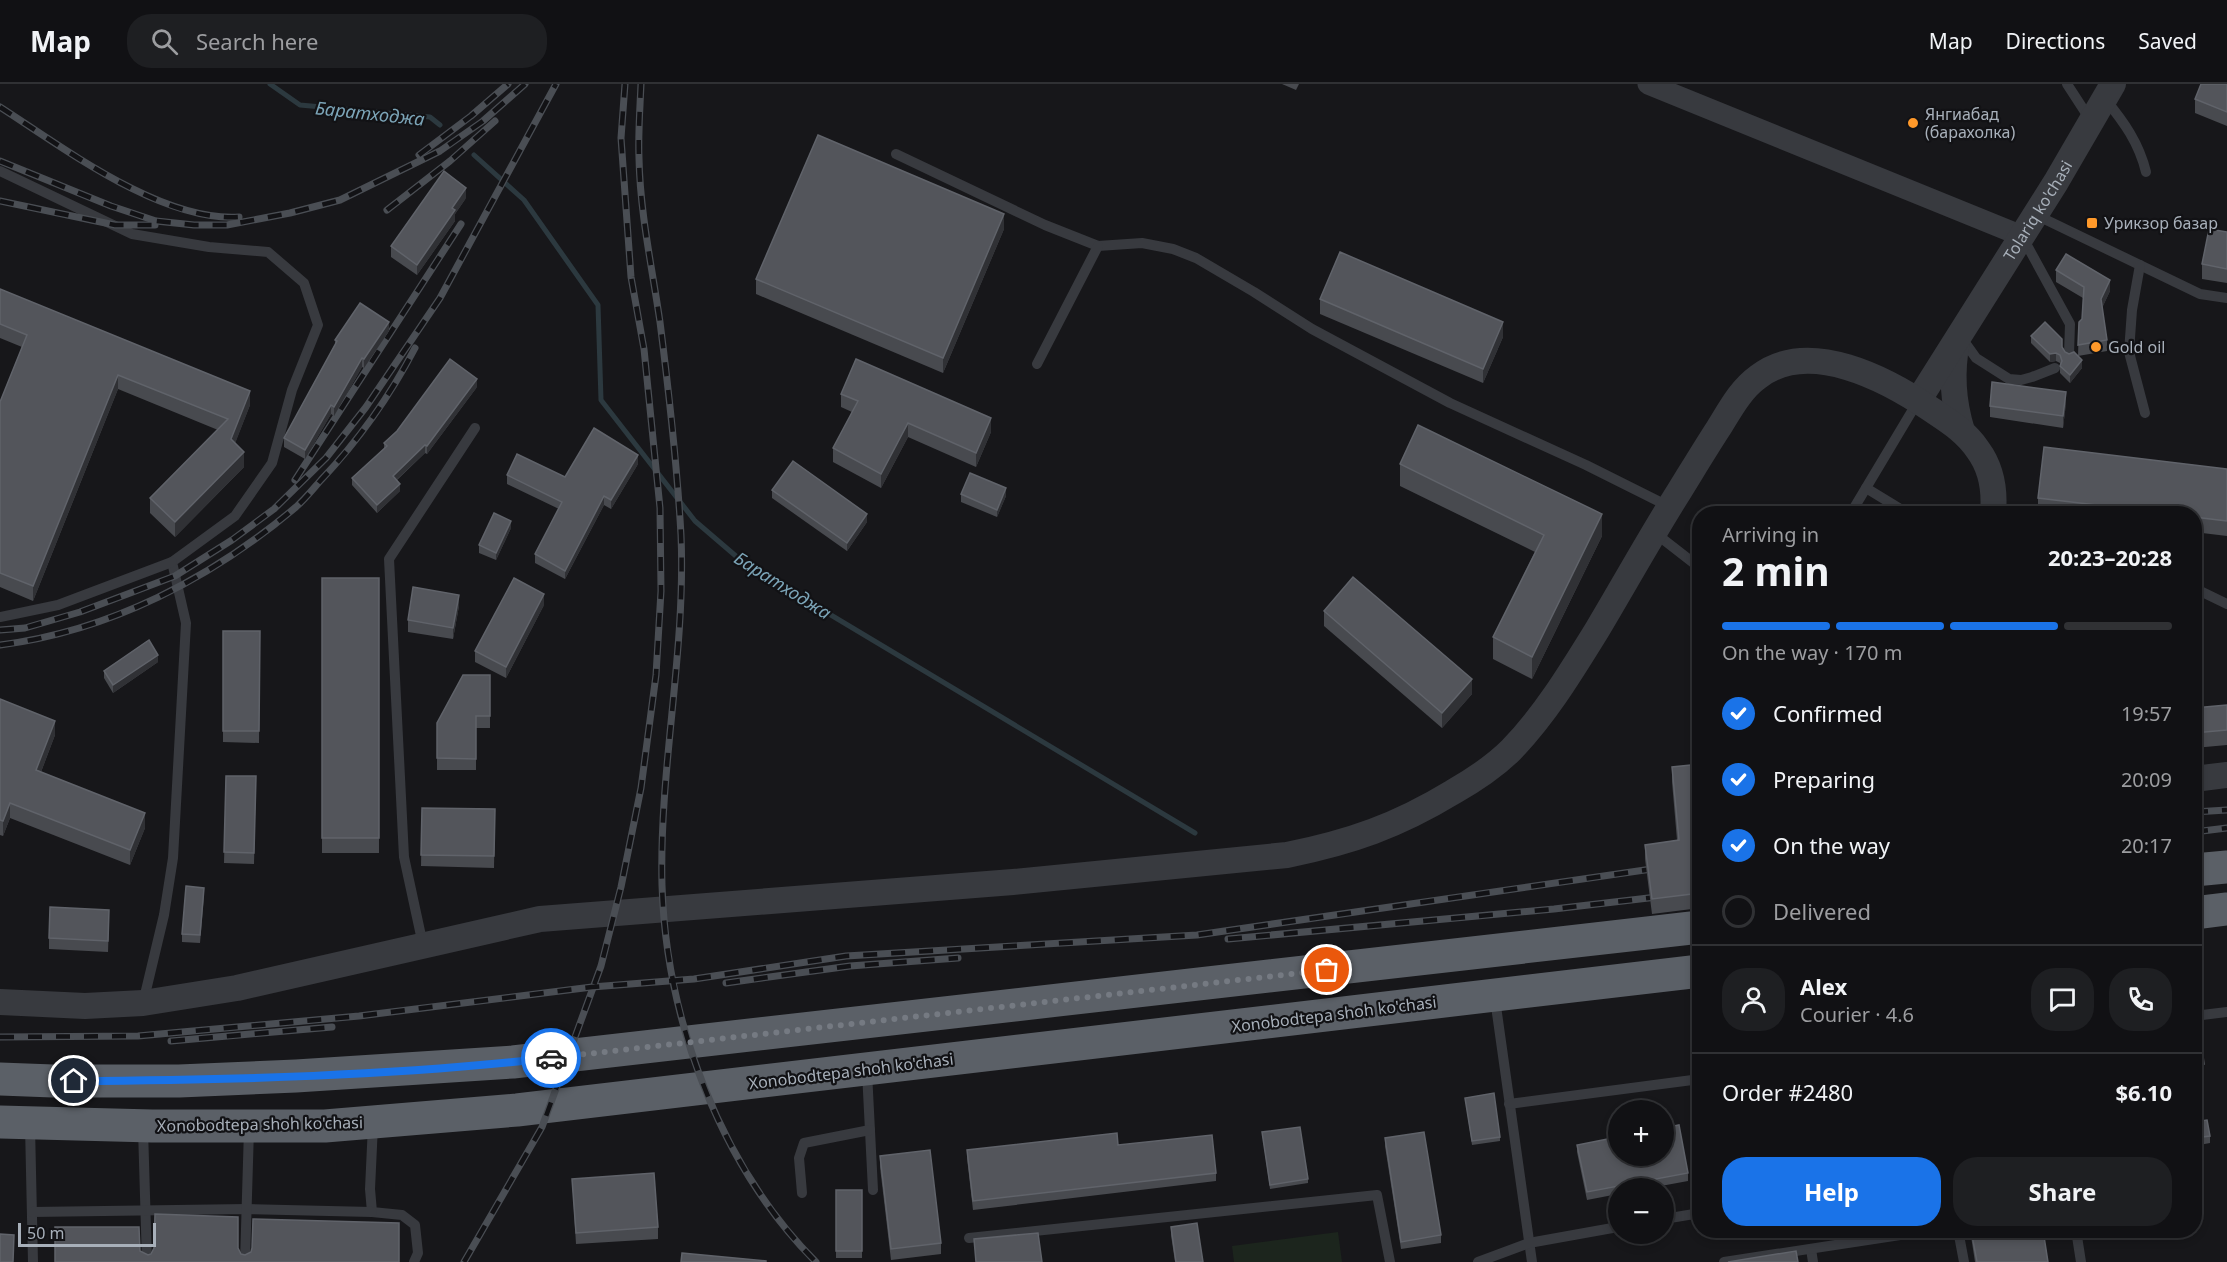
<!DOCTYPE html>
<meta charset="utf-8">
<style>
body{margin:0;font-family:"Noto Sans",sans-serif;background:#1e1f22;color:#f1f3f6;height:100vh;display:flex;flex-direction:column;font-size:22px;white-space:nowrap}
*{box-sizing:border-box;margin:0}
p{font-size:20px;color:#9c9da0}
.icon{flex:none;width:33px;height:33px;fill:none;stroke:currentColor;stroke-width:2;stroke-linecap:round;stroke-linejoin:round}
.map{position:relative;flex:1;overflow:hidden}
.panel{position:absolute;left:1692px;top:422px;width:510px;height:732px;display:flex;flex-direction:column;background:#111114;border-radius:24px;box-shadow:0 3px 9px #0003,0 0 0 2px #303134}
.panel>*{flex:none}
.controls{position:absolute;left:1608px;top:1016px;display:grid;gap:12px}
.controls a{display:grid;place-items:center;width:66px;height:66px;border-radius:50%;background:#111114;box-shadow:0 3px 9px #0003,0 0 0 2px #303134;font-size:30px}
.scale{position:absolute;left:18px;bottom:15px;width:138px;box-sizing:border-box;padding-left:6px;border:3px solid #a8b0ba;border-top:0;font-size:16px;line-height:21px;white-space:nowrap;color:#a8b0ba;-webkit-text-stroke:4px #121215;paint-order:stroke}
.pin{position:absolute;display:grid;place-items:center;width:51px;height:51px;color:#fff;margin:-26px;border:3px solid #fff;border-radius:50%;box-shadow:0 2px 6px #0007}
.courier{position:absolute;display:grid;place-items:center;width:60px;height:60px;margin:-30px;border:4px solid #1a73e8;border-radius:50%;background:#fff;color:#222;box-shadow:0 2px 8px #0007}
.summary em{font-style:normal;font-weight:700}
.summary div{display:flex;flex-direction:column-reverse}
.summary{display:flex;align-items:center;justify-content:space-between;height:102px;padding:0 30px}
h1{font-size:39px;font-weight:700;line-height:45px}
.bar{display:grid;grid-template-columns:repeat(4,1fr);gap:9px 6px;align-content:center;height:72px;padding:0 30px}
.bar i{height:8px;border-radius:4px;background:#303134}
.bar .active{background:#1a73e8}
.bar p{grid-column:span 4}
.line{display:flex;align-items:center;gap:15px;padding:0 30px;border-top:2px solid #303134}
.line div{flex:1}
.round{display:grid;place-items:center;flex:none;width:63px;height:63px;border-radius:24px;background:#1e1f22}
ol{padding:0 30px;list-style:none}
li{display:flex;align-items:center;gap:18px;height:66px}
li p{margin-inline-start:auto}
li .icon{padding:6px;border-radius:50%;background:#1a73e8;color:#fff;stroke-width:4}
li:last-child{color:#9c9da0}
li i{width:33px;height:33px;border:3px solid #303134;border-radius:50%}
.action{display:flex;gap:12px;margin-top:auto;padding:12px 30px}
.action a{flex:1;height:69px;border-radius:24px;background:#1a73e8;color:#fff;font-size:24px;font-weight:700;line-height:69px;text-align:center}
.action a+a{background:#1e1f22;color:#f1f3f6}
header{display:flex;align-items:center;gap:36px;box-sizing:border-box;height:84px;padding:0 30px;background:#111114;border-bottom:2px solid #303134}
header strong{font-size:28px}
nav{display:flex;gap:33px;margin-inline-start:auto;font-size:21px}
.search{width:420px;height:54px;background:#1e1f22;display:flex;align-items:center;gap:15px;box-sizing:border-box;padding:0 21px;border-radius:24px;color:#9c9da0;font-size:22px}
.map>svg:first-child{display:block}
.green{fill:#1c251d}
.lines{fill:none;stroke-linecap:round;stroke-linejoin:round}
.stream{stroke:#2c393f;stroke-width:5}
.service{stroke:#383a3f;stroke-width:10}
.minor{stroke:#383a3f;stroke-width:21}
.tertiary{stroke:#383a3f;stroke-width:26}
.trunk{stroke:#5b6067;stroke-width:33}
.rail-casing{stroke:#4a4e54;stroke-width:7}
.rail{stroke:#121215;stroke-width:4.5;stroke-dasharray:14;stroke-linecap:butt}
.wall{fill:#484a4f}
.shaded-wall{fill:#303135}
.building{fill:#53555b;stroke:#60636a;stroke-width:1.5}
.done{stroke:#757a82;stroke-width:6;stroke-dasharray:0 10.8}
.route{stroke:#1a73e8;stroke-width:8}
.poi-dot{fill:#ff992a;stroke:#121215;stroke-width:2}
.labels{text-anchor:middle;dominant-baseline:central;stroke-width:4.5;stroke-linejoin:round;paint-order:stroke}
.poi-label{font-size:16px;fill:#a8b0ba;stroke:#121215;text-anchor:start}
.street-label{font-size:16px;fill:#a8b0ba;stroke:#121215}
.water-label{font-size:18px;font-style:italic;fill:#7ca5b8;stroke:#121215}
</style>
<header>
<strong>Map</strong>
<div class="search"><svg class="icon" aria-label="search" viewBox="0 0 24 24"><circle cx="10" cy="10" r="6"/><path d="M15 15l6 6"/></svg>Search here</div>
<nav><a>Map</a><a>Directions</a><a>Saved</a></nav>
</header>
<div class="map">
<svg width="2227" height="1178" viewBox="0 0 2227 1178">
<rect width="100%" height="100%" fill="#17171a"/>
<polygon class="green" points="1338,1148 1342,1178 1234,1178 1232,1162"/>
<g class="lines">
<g class="stream">
<polyline points="270,0 300,21 430,33 440,41"/>
<polyline points="474,71 524,116 598,221 601,316 695,437 744,479 1195,749"/>
</g>
<g class="service">
<polyline points="2067,0 2091,37"/>
<path d="M2105 15C2124 38 2139 59 2146 88"/>
<polyline points="896,70 1045,141 1098,162 1142,159 1173,165 1196,174 1254,208 1312,245 1450,319 1586,381 1670,423"/>
<polyline points="0,87 132,150 209,163 268,168 304,199 318,241 292,306 272,379 235,432 172,478 186,539 173,774 164,831 143,919"/>
<polyline points="2036,131 2200,210 2227,214"/>
<polyline points="2023,154 2070,240 2069,270"/>
<polyline points="2140,181 2132,226 2129,268 2145,329"/>
<polyline points="1961,253 1976,274 2009,295 2021,296 2032,293 2055,284"/>
<polyline points="1037,280 1098,162"/>
<polyline points="1866,404 1907,429"/>
<polyline points="1851,429 1918,317"/>
<polyline points="1655,449 1700,484"/>
<polyline points="2194,504 2227,520"/>
<polyline points="0,533 58,521 172,478"/>
<polyline points="423,861 404,773 389,475 475,344"/>
<polyline points="1495,915 1532,1178"/>
<polyline points="2194,932 2227,928"/>
<polyline points="867,988 873,1106"/>
<polyline points="1509,1020 1700,995"/>
<polyline points="373,1041 370,1105 372,1128 402,1131 415,1141 418,1169 414,1178"/>
<polyline points="30,1042 33,1178"/>
<polyline points="143,1045 147,1178"/>
<polyline points="802,1109 799,1074 804,1059 870,1046"/>
<polyline points="32,1128 247,1125 372,1128"/>
<polyline points="1664,1135 1700,1129"/>
<polyline points="1958,1146 1964,1178"/>
<polyline points="2076,1146 2081,1178"/>
<polyline points="969,1154 1377,1111 1390,1178"/>
<polyline points="1811,1165 1813,1178"/>
<polyline points="245,1178 249,1045"/>
<polyline points="1478,1178 1529,1159 1618,1143"/>
<polyline points="1724,1178 1933,1146"/>
</g>
<polyline class="minor" points="1648,0 2022,152"/>
<g class="tertiary">
<path d="M1957 258C1951 288 1953 318 1962 347"/>
<path id="s1" d="M1918 317 2056 98 2113 0"/>
<polyline points="2194,695 2227,691"/>
<path d="M0 918 85 922 143 919 237 904 540 835 1013 798 1287 771C1351 758 1397 742 1453 708 1474 696 1494 683 1511 666 1545 631 1571 588 1597 546 1625 499 1651 452 1680 406 1693 385 1705 365 1718 345 1730 326 1740 306 1758 293 1809 253 1888 296 1932 326 1950 338 1966 348 1978 366 1992 385 1995 407 1993 429"/>
</g>
<g class="trunk">
<polyline points="2194,786 2227,783"/>
<polyline points="2194,829 2227,825"/>
<polyline points="0,995 53,997 179,997 296,992 513,978 1700,843"/>
<polyline points="0,1038 152,1042 325,1042 517,1026 1700,887"/>
</g>
<defs>
<g id="rail">
<path d="M641 0C640 24 638 49 639 74 640 129 652 183 660 238 669 309 677 380 681 451 686 568 659 684 662 801 666 935 720 1082 816 1178"/>
<path d="M0 23C64 64 161 138 239 133"/>
<polyline points="419,71 471,32 508,0"/>
<polyline points="0,77 111,122 156,137 194,141 227,141 290,129 340,116 440,67 483,37 525,0"/>
<polyline points="0,117 115,141 155,141"/>
<polyline points="387,126 450,77 495,37"/>
<polyline points="295,396 461,140"/>
<polyline points="0,546 25,544 80,528 175,492 232,456 274,425 326,374 366,323 440,214 556,0"/>
<path d="M0 561C110 547 212 494 296 423 305 415 313 405 321 396 358 357 390 312 415 264"/>
<polyline points="2194,728 2227,726"/>
<polyline points="2194,748 2227,744"/>
<polyline points="1228,855 1554,825 1700,808"/>
<polyline points="726,899 850,882 958,874"/>
<polyline points="0,953 138,952 359,932 592,903 694,895 846,872 1197,851 1700,778"/>
<polyline points="171,957 332,943"/>
<polyline points="464,1178 542,1043 601,882 621,803 641,704 656,591 661,507 660,424 644,265 631,193 621,54 625,0"/>
</g>
</defs>
<use href="#rail" class="rail-casing"/>
<use href="#rail" class="rail"/>
</g>
<g class="wall">
<polygon points="1282,0 1299,0 1296,6"/>
<polygon points="2227,0 2227,42 2195,29 2195,15"/>
<polygon points="466,114 455,130 455,137 417,191 391,173 391,162"/>
<polygon points="1004,145 943,289 756,210 756,195"/>
<polygon points="2227,148 2227,199 2202,195 2202,180"/>
<polygon points="2056,186 2110,207 2102,224 2107,256 2107,267 2078,272 2079,238 2082,235 2083,214 2056,198"/>
<polygon points="0,205 250,321 235,359 244,383 175,453 150,429 150,414 218,346 118,305 33,517 0,503 0,318 22,263 0,254"/>
<polygon points="1320,215 1503,253 1483,299 1320,230"/>
<polygon points="389,247 364,284 362,283 334,332 331,330 305,375 284,363 284,354 335,261 335,256"/>
<polygon points="2031,252 2062,262 2065,268 2082,284 2070,299 2060,289 2060,279 2056,277 2050,278 2031,259"/>
<polygon points="477,303 427,370 425,369 397,396 400,407 377,429 352,401 352,394 384,365 384,359"/>
<polygon points="841,310 991,348 976,383 908,353 881,404 833,378 833,364 852,328 841,323"/>
<polygon points="2066,319 2063,344 1990,333 1990,322"/>
<polygon points="638,380 611,425 604,421 565,495 535,479 535,470 559,425 507,400 507,391 565,393"/>
<polygon points="1400,380 1602,452 1532,595 1493,575 1493,553 1535,468 1400,402"/>
<polygon points="2227,385 2227,452 2194,448 2194,429 2038,429 2038,414"/>
<polygon points="772,406 867,438 847,467 772,414"/>
<polygon points="961,410 1006,412 997,433 961,418"/>
<polygon points="511,444 496,476 479,469 479,461"/>
<rect x="322" y="494" width="57" height="275"/>
<polygon points="544,521 506,594 475,578 475,567"/>
<polygon points="459,522 453,555 408,548 408,536"/>
<polygon points="1324,527 1472,610 1442,644 1324,542"/>
<polygon points="223,547 260,547 259,659 223,658"/>
<polygon points="158,578 113,609 104,594 104,587"/>
<polygon points="490,591 490,644 476,644 476,686 437,686 437,639"/>
<polygon points="0,615 55,651 41,688 145,744 130,781 10,734 3,752 0,751"/>
<polygon points="2227,621 2227,661 2194,664 2194,624"/>
<polygon points="1700,680 1700,824 1652,830 1645,775 1645,761 1677,756 1672,698 1672,683"/>
<polygon points="226,692 256,692 254,780 224,779"/>
<polygon points="422,724 495,725 494,784 421,782"/>
<polygon points="204,811 200,859 182,858 182,850"/>
<polygon points="109,838 108,868 49,865 49,854"/>
<polygon points="2194,930 2204,980 2204,1002 2194,1003"/>
<polygon points="1465,1014 1500,1053 1500,1057 1472,1061"/>
<polygon points="2194,1038 2210,1052 2210,1059 2194,1062"/>
<polygon points="1262,1048 1308,1095 1308,1099 1270,1105"/>
<polygon points="1385,1054 1441,1151 1441,1159 1401,1165 1385,1062"/>
<polygon points="1118,1061 1216,1089 1216,1097 973,1126 967,1074 967,1066"/>
<polygon points="1577,1061 1688,1089 1688,1097 1650,1104 1618,1104 1618,1110 1587,1116 1577,1068"/>
<polygon points="880,1072 941,1159 941,1170 891,1176 880,1083"/>
<polygon points="572,1095 658,1143 658,1155 576,1160"/>
<rect x="836" y="1106" width="26" height="68"/>
<polygon points="1171,1143 1203,1178 1175,1178 1171,1151"/>
<polygon points="1970,1146 2043,1146 2048,1178 1975,1178"/>
</g>
<g class="shaded-wall">
<polygon points="466,104 466,114 455,130 455,137 417,191 417,181 452,124"/>
<polygon points="1004,130 1004,145 943,289 943,274"/>
<polygon points="2110,196 2110,207 2101,226 2101,215"/>
<polygon points="389,238 389,247 364,284 364,275"/>
<polygon points="1503,238 1503,253 1483,299 1483,285"/>
<polygon points="2056,269 2056,277 2050,278 2050,270"/>
<polygon points="362,274 362,283 334,332 334,323"/>
<polygon points="2082,276 2082,284 2070,299 2070,291"/>
<polygon points="118,291 118,305 33,517 33,502"/>
<polygon points="477,295 477,303 427,370 427,362"/>
<polygon points="250,307 250,321 231,370 231,355"/>
<polygon points="2066,308 2066,319 2063,344 2063,332"/>
<polygon points="331,321 331,330 305,375 305,366"/>
<polygon points="991,334 991,348 976,383 976,369"/>
<polygon points="908,339 908,353 881,404 881,390"/>
<polygon points="425,361 425,369 393,399 393,392"/>
<polygon points="244,368 244,383 175,453 175,438"/>
<polygon points="638,371 638,380 611,425 611,416"/>
<polygon points="400,400 400,407 377,429 377,421"/>
<polygon points="1006,404 1006,412 997,433 997,426"/>
<polygon points="604,412 604,421 565,495 565,487"/>
<polygon points="867,430 867,438 847,467 847,459"/>
<polygon points="1602,430 1602,452 1532,595 1532,573"/>
<polygon points="511,437 511,444 496,476 496,469"/>
<polygon points="544,510 544,521 506,594 506,583"/>
<polygon points="459,511 459,522 453,555 453,544"/>
<polygon points="158,571 158,578 113,609 113,601"/>
<polygon points="1472,595 1472,610 1442,644 1442,629"/>
<polygon points="55,637 55,651 36,701 36,686"/>
<polygon points="10,719 10,734 3,752 3,737"/>
<polygon points="145,729 145,744 130,781 130,766"/>
</g>
<g class="building">
<polygon points="2201,0 2227,0 2227,28 2195,15"/>
<polygon points="818,51 1004,130 943,274 756,195"/>
<polygon points="444,87 466,104 452,124 455,126 417,181 391,162"/>
<polygon points="2209,145 2227,148 2227,185 2202,180"/>
<polygon points="1340,168 1503,238 1483,285 1320,215"/>
<polygon points="2066,170 2110,196 2101,215 2107,256 2078,261 2079,238 2082,235 2084,203 2056,186"/>
<polygon points="0,205 250,307 231,355 244,368 175,438 150,414 228,335 118,291 33,502 0,489 0,318 27,251 0,240"/>
<polygon points="360,219 389,238 364,275 362,274 334,323 331,321 305,366 284,354 337,257 335,256"/>
<polygon points="2045,238 2062,255 2062,263 2065,268 2069,270 2074,268 2082,276 2070,291 2060,282 2062,277 2060,271 2056,269 2050,270 2031,252"/>
<polygon points="450,275 477,295 427,362 425,361 393,392 400,400 377,421 352,394 387,362 384,359 397,347"/>
<polygon points="856,275 991,334 976,369 908,339 881,390 833,364 858,317 841,310"/>
<polygon points="1992,298 2066,308 2063,332 1990,322"/>
<polygon points="1418,341 1602,430 1532,573 1493,553 1544,451 1400,380"/>
<polygon points="594,344 638,371 611,416 604,412 565,487 535,470 562,418 507,391 517,370 565,393"/>
<polygon points="2044,363 2227,385 2227,437 2194,433 2194,429 2164,429 2038,414"/>
<polygon points="793,377 867,430 847,459 772,406"/>
<polygon points="970,389 1006,404 997,426 961,410"/>
<polygon points="494,429 511,437 496,469 479,461"/>
<polygon points="1353,493 1472,595 1442,629 1324,527"/>
<rect x="322" y="494" width="57" height="260"/>
<polygon points="514,494 544,510 506,583 475,567"/>
<polygon points="413,503 459,511 453,544 408,536"/>
<polygon points="223,547 260,547 259,647 223,647"/>
<polygon points="149,556 158,571 113,601 104,587"/>
<polygon points="463,591 490,591 490,632 476,632 476,675 437,674 437,639"/>
<polygon points="0,615 55,637 36,686 145,729 130,766 10,719 3,737 0,736"/>
<polygon points="2227,621 2227,646 2194,649 2194,624"/>
<polygon points="1700,680 1700,809 1652,815 1645,761 1679,756 1672,683"/>
<polygon points="226,692 256,692 254,769 224,768"/>
<polygon points="422,724 495,725 494,772 421,771"/>
<polygon points="186,802 204,804 200,851 182,850"/>
<polygon points="50,823 109,826 108,857 49,854"/>
<polygon points="2194,930 2198,930 2204,980 2194,981"/>
<polygon points="1494,1009 1500,1053 1472,1057 1465,1014"/>
<polygon points="2207,1036 2210,1052 2194,1054 2194,1038"/>
<polygon points="1679,1041 1688,1089 1587,1108 1577,1061 1618,1053 1618,1071 1664,1071 1664,1044"/>
<polygon points="1300,1043 1308,1095 1270,1101 1262,1048"/>
<polygon points="1424,1048 1441,1151 1401,1158 1385,1054"/>
<polygon points="1117,1049 1118,1061 1212,1051 1216,1089 973,1117 967,1066"/>
<polygon points="930,1066 941,1159 891,1165 880,1072"/>
<polygon points="654,1089 658,1143 576,1149 572,1095"/>
<rect x="836" y="1106" width="26" height="61"/>
<polygon points="155,1130 238,1133 238,1164 241,1170 245,1171 251,1168 252,1164 253,1135 399,1139 399,1178 55,1178 55,1143 139,1143 140,1167 148,1171 151,1170 154,1164"/>
<polygon points="1197,1139 1203,1178 1176,1178 1171,1143"/>
<polygon points="1971,1146 2043,1146 2048,1178 1977,1178"/>
<polygon points="1038,1149 1042,1178 976,1178 974,1155"/>
<polygon points="0,1150 14,1151 13,1178 0,1178"/>
<polygon points="1796,1167 1798,1178 1728,1178"/>
<polygon points="682,1169 766,1177 766,1178 681,1178"/>
</g>
<g class="lines">
<polyline class="done" points="551,974 1327,886"/>
<path class="route" d="M74 997C233 996 393 992 551 974"/>
</g>
<g class="poi-dot">
<circle cx="1913" cy="39" r="6"/>
<rect x="2086" y="133" width="12" height="12" rx="3"/>
<circle cx="2096" cy="263" r="6"/>
</g>
<g class="labels">
<g class="poi-label">
<text x="1925" y="30">Янгиабад<tspan x="1925" dy="18">(барахолка)</tspan></text>
<text x="2104" y="139">Урикзор базар</text>
<text x="2108" y="263">Gold oil</text>
</g>
<g class="street-label">
<text stroke="none"><textPath href="#s1" startOffset="225">Tolariq ko'chasi</textPath></text>
<text transform="translate(1334 930) rotate(-7)">Xonobodtepa shoh ko'chasi</text>
<text transform="translate(851 987) rotate(-7)">Xonobodtepa shoh ko'chasi</text>
<text transform="translate(260 1040) rotate(-1)">Xonobodtepa shoh ko'chasi</text>
</g>
<g class="water-label">
<text transform="translate(370 29) rotate(6)">Баратходжа</text>
<text transform="translate(783 501) rotate(32)">Баратходжа</text>
</g>
</g>
</svg>
<div class="controls">
<a>+</a>
<a>−</a>
</div>
<div class="scale">50 m</div>
<div class="pin" style="left:1327px;top:886px;background:#ea580c"><svg class="icon" aria-label="bag" viewBox="0 0 24 24"><path d="M5 8h14l-1 12H6zM9 8a3 3 0 0 1 6 0"/></svg></div>
<div class="pin" style="left:74px;top:997px;background:#1f2937"><svg class="icon" aria-label="home" viewBox="0 0 24 24"><path d="M3 11l9-7 9 7M6 9v11h12V9"/></svg></div>
<div class="courier" style="left:551px;top:974px"><svg class="icon" aria-label="car" viewBox="0 0 24 24"><path d="M5 17H2v-5l4-1 3-4h7l3 4 3 1v5h-3M9 17h6M6 11h13"/><circle cx="7" cy="17" r="2"/><circle cx="17" cy="17" r="2"/></svg></div>
<section class="panel">
<div class="summary"><div><h1>2 min</h1><p>Arriving in</p></div><em>20:23–20:28</em></div>
<div class="bar"><i class="active"></i><i class="active"></i><i class="active"></i><i></i><p>On the way · 170 m</p></div>
<ol>
<li><svg class="icon" aria-label="check" viewBox="0 0 24 24"><path d="M5 12l5 5 9-10"/></svg>Confirmed<p>19:57</p></li>
<li><svg class="icon" aria-label="check" viewBox="0 0 24 24"><path d="M5 12l5 5 9-10"/></svg>Preparing<p>20:09</p></li>
<li><svg class="icon" aria-label="check" viewBox="0 0 24 24"><path d="M5 12l5 5 9-10"/></svg>On the way<p>20:17</p></li>
<li><i></i>Delivered</li>
</ol>
<div class="line" style="height:108px"><a class="round"><svg class="icon" aria-label="person" viewBox="0 0 24 24"><circle cx="12" cy="8" r="4"/><path d="M4 21q1-7 8-7t8 7"/></svg></a><div><b>Alex</b><p>Courier · 4.6</p></div><a class="round"><svg class="icon" aria-label="chat" viewBox="0 0 24 24"><path d="M4 5h16v11H9l-5 4z"/></svg></a><a class="round"><svg class="icon" aria-label="phone" viewBox="0 0 24 24"><path d="M5 4h4l2 5-3 2q2 4 5 5l2-3 5 2v4C11 20 4 13 5 4z"/></svg></a></div>
<div class="line" style="height:78px"><div>Order #2480</div><b>$6.10</b></div>
<div class="action"><a>Help</a><a>Share</a></div>
</section>
</div>
